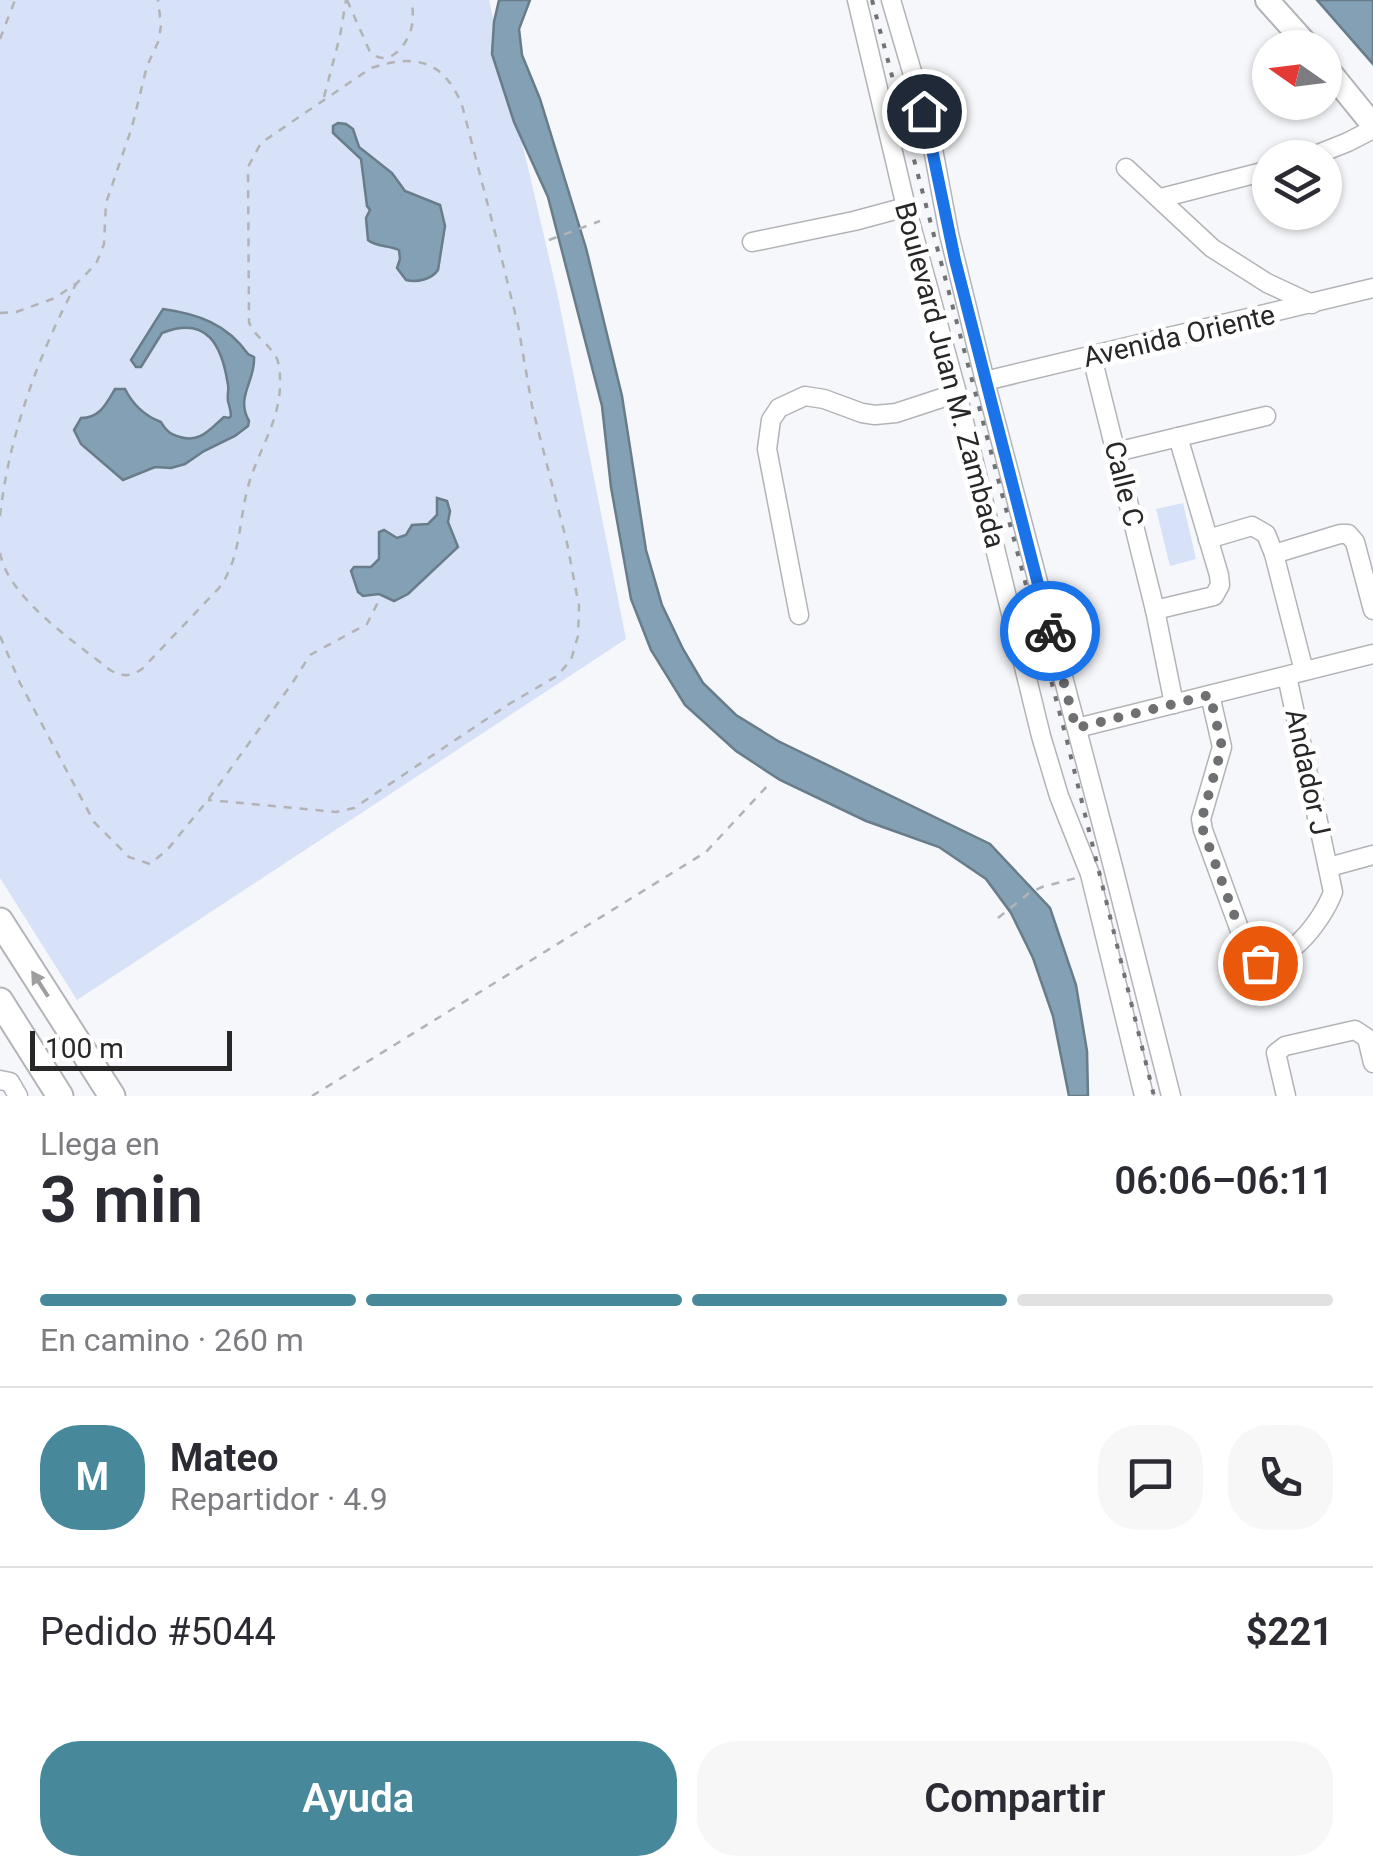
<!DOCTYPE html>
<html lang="es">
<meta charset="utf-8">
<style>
body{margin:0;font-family:Roboto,sans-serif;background:#f7f7f7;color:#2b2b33;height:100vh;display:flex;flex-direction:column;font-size:38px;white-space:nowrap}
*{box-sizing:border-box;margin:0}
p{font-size:32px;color:#7c7c81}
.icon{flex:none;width:55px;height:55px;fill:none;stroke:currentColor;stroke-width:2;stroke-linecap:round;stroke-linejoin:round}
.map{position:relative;height:1096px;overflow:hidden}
.panel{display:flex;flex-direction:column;background:#fff;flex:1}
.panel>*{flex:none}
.needle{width:65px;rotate:284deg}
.buttons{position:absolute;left:1252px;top:30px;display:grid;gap:20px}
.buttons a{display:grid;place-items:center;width:90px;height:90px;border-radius:50%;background:#fff;box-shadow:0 2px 8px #0004;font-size:50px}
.scale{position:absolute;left:30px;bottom:25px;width:202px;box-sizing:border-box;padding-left:10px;border:5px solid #272728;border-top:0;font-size:28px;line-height:35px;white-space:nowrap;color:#272728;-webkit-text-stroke:8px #fff;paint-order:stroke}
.pin{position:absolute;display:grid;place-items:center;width:85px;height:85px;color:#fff;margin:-42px;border:5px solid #fff;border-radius:50%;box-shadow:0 2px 10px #0007}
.courier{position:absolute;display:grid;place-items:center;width:100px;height:100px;margin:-50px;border:8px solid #1a73e8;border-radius:50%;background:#fff;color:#222;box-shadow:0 2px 12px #0007}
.head em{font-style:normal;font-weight:600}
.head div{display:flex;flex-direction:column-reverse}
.head{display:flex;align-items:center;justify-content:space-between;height:170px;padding:0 40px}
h1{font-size:65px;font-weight:600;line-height:75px}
.bar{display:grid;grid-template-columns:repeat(4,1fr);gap:15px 10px;align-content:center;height:120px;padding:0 40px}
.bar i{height:12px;border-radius:8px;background:#e1e1e2}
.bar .current{background:#47899a}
.bar p{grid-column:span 4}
.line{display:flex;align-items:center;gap:25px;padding:0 40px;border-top:2px solid #e1e1e2}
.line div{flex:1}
.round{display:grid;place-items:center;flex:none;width:105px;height:105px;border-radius:40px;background:#f7f7f7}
.primary-button{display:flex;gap:20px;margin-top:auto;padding:20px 40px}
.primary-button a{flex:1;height:115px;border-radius:40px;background:#47899a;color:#fff;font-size:40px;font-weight:600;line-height:115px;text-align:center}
.primary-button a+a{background:#f7f7f7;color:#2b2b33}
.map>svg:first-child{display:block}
.green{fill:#d7e1f7}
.water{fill:#84a0b4;stroke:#687c8a;stroke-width:2.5}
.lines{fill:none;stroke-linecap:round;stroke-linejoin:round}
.minor-casing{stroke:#b3b4b7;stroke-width:21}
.major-casing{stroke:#b3b4b7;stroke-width:26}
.highway-casing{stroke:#b3b4b7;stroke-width:29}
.path{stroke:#b2b3b5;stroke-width:2.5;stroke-dasharray:8 8;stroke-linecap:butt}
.minor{stroke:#fff;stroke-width:18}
.major{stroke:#fff;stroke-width:22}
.highway{stroke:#fff;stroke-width:25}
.rail{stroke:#717273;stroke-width:4;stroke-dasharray:5 10;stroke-linecap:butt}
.oneway{fill:#9e9e9e}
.done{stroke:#6f7072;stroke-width:10;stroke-dasharray:0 18}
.route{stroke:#1a73e8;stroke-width:12}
.labels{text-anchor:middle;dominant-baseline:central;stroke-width:10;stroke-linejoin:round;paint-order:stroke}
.street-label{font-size:28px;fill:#272728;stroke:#fff}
</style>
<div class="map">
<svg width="1373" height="1096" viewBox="0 0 1373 1096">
<rect width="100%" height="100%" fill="#f6f7fa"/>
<g class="green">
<polygon points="0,0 489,0 557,292 626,639 77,1000 0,878"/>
<polygon points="1183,503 1196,559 1170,566 1156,509"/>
</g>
<g class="water">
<polygon points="499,0 530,0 519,29 522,55 540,99 586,248 622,396 646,550 662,605 683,649 703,683 736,715 778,741 990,844 1050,908 1076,985 1087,1051 1088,1096 1069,1096 1053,1016 1033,958 1011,913 986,879 939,847 866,821 780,780 736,751 685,705 651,650 631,599 611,487 602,406 548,197 514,122 492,54 494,22"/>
<polygon points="1317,0 1373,0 1373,64"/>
<path d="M338 123 346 124 353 129 359 147 392 173 405 191 440 205 445 226 438 270C432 279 417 283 406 280L397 268 400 259 399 250C389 245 376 247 368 240L366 218 370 210 367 206 361 159 333 133V126Z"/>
<path d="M163 309C198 314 227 324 248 354L254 357C256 380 235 397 249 421L248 426 235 436 204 451 185 464 171 468 155 467 123 480 81 444 74 430 81 418C100 418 106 404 115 389H125C133 405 145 416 161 422 166 431 170 434 180 437 200 443 209 430 224 417L229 418 231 416C231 410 229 406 228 401 227 395 229 390 228 385 222 345 207 315 162 333L141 367H136L131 360Z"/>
<polygon points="437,498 447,501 450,511 448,522 458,547 408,594 394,601 379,594 363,596 358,592 351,571 354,567 371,567 379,559 379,532 384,530 397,538 406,535 412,525 428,524 437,515"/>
</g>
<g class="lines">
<defs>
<g id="minor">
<polyline points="857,0 906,207 957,393 1041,736 1059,796 1090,874 1144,1096"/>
<polyline points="891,0 930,133 949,234 985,381 1111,859 1171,1096"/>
<polyline points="1308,158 1348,142 1373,129"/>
<polyline points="1126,168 1212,248 1267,283 1312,304"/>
<polyline points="1161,198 1270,170"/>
<polyline points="752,242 854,221 906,207"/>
<polyline points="1092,357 1155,610 1174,704"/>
<polyline points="985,381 1373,288"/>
<polyline points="1116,452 1266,416"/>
<polyline points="1208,539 1252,526 1266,534 1274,554 1304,671"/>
<polyline points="1274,554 1340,534 1348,534 1355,542 1373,610"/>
<polyline points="1155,610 1214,596 1220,585 1219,575 1178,437"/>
<polyline points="799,615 767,449 771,420 779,408 805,396 824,399 862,413 875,415 896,413 957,393"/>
<path d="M1210 695 1222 747 1201 819 1203 830 1250 958C1283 974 1323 920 1333 892L1287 676"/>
<polyline points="1077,728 1373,654"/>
<polyline points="1329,867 1373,855"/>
<polyline points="0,1080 10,1082 18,1096"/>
<polyline points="1286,1096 1276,1053 1285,1046 1355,1030 1367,1038 1373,1063"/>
</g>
<g id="major">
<polyline points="1267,0 1310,48"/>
<polyline points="1325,66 1373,125"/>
</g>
<g id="highway">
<polyline points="0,921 112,1096"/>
<polyline points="0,1001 60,1096"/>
</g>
</defs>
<use href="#minor" class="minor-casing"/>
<use href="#major" class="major-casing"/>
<use href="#highway" class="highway-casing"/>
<g class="path">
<path d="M347 0 370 52C386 67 402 51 409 35 414 24 413 12 412 0"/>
<polyline points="0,39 15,0"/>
<polyline points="324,97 340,36 346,0"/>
<polyline points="549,240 600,221"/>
<polyline points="0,313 16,312 55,298 77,283 96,264 104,244 106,203 132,127 147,66 159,40 161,25 158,0"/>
<path d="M0 516C9 435 38 356 76 284"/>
<path d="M0 553C9 599 74 641 110 670 122 677 131 677 142 669L219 588C243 556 238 514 251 477 265 437 285 411 279 366 276 347 255 339 249 322L248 167 261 143 371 68C416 53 444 61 462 105L500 252 518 325 532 406 567 543 579 606 578 636 571 660 557 676 509 704 354 808 336 812 208 800"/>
<polyline points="0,636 20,683 94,822 129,857 150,864 167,850 208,800 293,682 310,655 367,624 379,600"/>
<polyline points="998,918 1029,893 1042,887 1076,878"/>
<polyline points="312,1096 706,852 770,783"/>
</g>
<use href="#minor" class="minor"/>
<use href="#major" class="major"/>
<use href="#highway" class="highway"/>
<polyline class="rail" points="872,0 1067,741 1154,1096"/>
</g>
<defs><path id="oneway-solid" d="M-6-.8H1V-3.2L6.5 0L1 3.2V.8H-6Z" transform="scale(2.5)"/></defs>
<use class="oneway" href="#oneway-solid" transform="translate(40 984) rotate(-123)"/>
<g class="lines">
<polyline class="done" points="1050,631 1076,728 1210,695 1222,747 1202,818 1203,830 1250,958 1260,963"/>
<polyline class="route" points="924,111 955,260 1050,631"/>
</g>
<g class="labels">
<g class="street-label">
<text transform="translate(1179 336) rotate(-13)">Avenida Oriente</text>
<text transform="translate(950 375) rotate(75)">Boulevard Juan M. Zambada</text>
<text transform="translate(1124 484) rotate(76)">Calle C</text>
<text transform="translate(1308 772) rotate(78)">Andador J</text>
</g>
</g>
</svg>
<div class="buttons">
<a><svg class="needle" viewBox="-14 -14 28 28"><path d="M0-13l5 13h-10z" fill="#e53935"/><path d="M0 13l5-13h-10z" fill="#7c7c81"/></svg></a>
<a><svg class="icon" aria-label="layers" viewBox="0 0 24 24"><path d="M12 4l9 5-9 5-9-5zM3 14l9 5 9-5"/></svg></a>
</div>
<div class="scale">100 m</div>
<div class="pin" style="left:1260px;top:963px;background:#ea580c"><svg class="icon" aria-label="bag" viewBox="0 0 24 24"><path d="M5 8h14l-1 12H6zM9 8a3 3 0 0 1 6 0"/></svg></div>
<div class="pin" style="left:924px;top:111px;background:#1f2937"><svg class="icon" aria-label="home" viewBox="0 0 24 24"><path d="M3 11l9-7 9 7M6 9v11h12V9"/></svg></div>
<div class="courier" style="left:1050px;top:631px"><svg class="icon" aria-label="bike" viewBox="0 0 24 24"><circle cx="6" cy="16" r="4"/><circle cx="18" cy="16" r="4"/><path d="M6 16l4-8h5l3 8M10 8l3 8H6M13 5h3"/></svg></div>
</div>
<section class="panel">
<div class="head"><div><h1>3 min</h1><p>Llega en</p></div><em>06:06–06:11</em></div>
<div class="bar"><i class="current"></i><i class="current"></i><i class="current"></i><i></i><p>En camino · 260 m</p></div>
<div class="line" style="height:180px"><b class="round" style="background:#47899a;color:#fff">M</b><div><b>Mateo</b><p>Repartidor · 4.9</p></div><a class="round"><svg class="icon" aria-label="chat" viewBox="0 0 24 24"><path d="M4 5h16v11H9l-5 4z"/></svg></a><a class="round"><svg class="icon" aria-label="phone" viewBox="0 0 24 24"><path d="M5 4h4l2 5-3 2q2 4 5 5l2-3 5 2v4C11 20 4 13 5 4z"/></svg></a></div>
<div class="line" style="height:130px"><div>Pedido #5044</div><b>$221</b></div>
<div class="primary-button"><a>Ayuda</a><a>Compartir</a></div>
</section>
